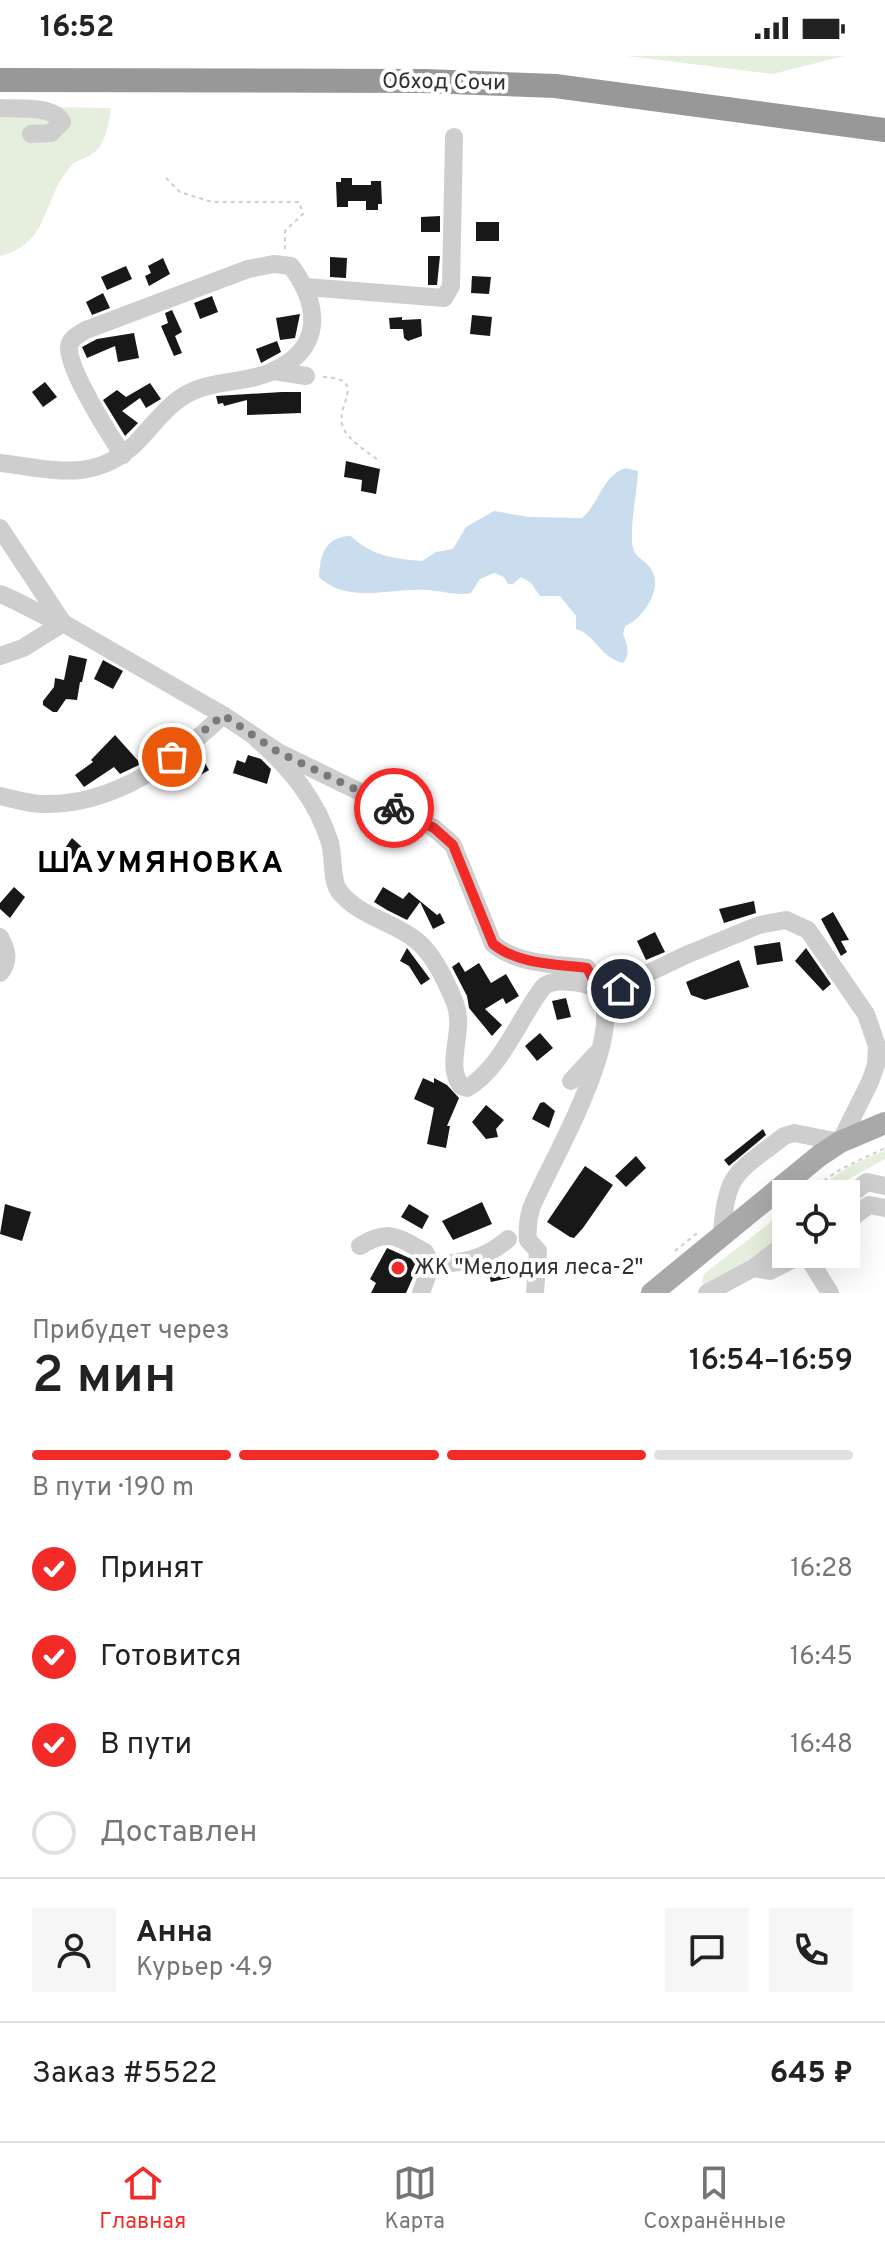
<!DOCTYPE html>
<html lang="ru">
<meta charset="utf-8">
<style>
body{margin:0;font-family:Overpass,sans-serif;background:#f6f6f6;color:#222;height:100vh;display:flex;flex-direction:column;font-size:30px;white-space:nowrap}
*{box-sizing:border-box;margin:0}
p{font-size:26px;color:#767676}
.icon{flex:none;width:44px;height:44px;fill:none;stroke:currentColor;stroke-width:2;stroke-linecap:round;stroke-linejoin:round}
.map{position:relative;height:1237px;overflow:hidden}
.drawer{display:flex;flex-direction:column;background:#fff;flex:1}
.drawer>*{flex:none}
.fabs{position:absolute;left:772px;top:1124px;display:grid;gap:16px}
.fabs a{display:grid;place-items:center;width:88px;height:88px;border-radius:0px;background:#fff;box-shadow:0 8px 32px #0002;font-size:40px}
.pin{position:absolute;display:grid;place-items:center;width:68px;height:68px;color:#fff;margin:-34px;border:4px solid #fff;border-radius:50%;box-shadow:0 2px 8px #0007}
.courier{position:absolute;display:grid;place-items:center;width:80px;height:80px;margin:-40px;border:6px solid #f22b28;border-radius:50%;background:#fff;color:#222;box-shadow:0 2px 10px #0007}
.summary em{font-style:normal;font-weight:600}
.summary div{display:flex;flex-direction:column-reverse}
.summary{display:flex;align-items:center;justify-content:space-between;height:136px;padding:0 32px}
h1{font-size:52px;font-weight:600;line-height:60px}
.bar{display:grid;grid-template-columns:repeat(4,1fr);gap:12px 8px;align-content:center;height:96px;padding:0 32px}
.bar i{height:10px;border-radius:6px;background:#e0e0e0}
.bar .selected{background:#f22b28}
.bar p{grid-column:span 4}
.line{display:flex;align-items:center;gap:20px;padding:0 32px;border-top:2px solid #e0e0e0}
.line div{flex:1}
.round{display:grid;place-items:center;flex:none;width:84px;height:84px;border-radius:0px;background:#f6f6f6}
ol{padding:0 32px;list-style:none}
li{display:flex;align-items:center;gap:24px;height:88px}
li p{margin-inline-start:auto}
li .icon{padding:8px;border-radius:50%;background:#f22b28;color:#fff;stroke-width:4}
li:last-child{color:#767676}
li i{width:44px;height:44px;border:4px solid #e0e0e0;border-radius:50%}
.status{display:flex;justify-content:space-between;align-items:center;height:56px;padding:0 40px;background:#fff;direction:ltr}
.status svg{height:22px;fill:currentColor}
.dock{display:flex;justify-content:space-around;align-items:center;height:112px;border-top:2px solid #e0e0e0;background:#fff;font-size:22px;color:#767676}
.dock a{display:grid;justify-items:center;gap:4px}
.dock .selected{color:#f22b28}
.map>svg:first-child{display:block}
.green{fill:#e6efde}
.water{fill:#c9ddef}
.building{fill:#181818}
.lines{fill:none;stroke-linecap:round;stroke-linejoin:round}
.path{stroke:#cecece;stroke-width:2;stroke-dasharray:4 4;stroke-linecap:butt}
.minor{stroke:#cecece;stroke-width:18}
.major{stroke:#a9a9a9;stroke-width:22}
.highway{stroke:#989898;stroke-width:24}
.done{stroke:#797979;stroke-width:8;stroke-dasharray:0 14.4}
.route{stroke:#f22b28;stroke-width:10}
.poi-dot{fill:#f22b28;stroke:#fff;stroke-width:3}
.labels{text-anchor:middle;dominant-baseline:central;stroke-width:8;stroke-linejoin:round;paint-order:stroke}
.street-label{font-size:22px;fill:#313131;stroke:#fff}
.poi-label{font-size:22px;fill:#313131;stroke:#fff;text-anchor:start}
.district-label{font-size:30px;font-weight:bold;letter-spacing:2px;fill:#000;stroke:#fff}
</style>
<div class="status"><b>16:52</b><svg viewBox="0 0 49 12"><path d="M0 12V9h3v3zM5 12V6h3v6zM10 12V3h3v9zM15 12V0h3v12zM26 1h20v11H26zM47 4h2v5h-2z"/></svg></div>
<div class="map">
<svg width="885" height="1237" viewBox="0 0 885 1237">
<rect width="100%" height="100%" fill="#fff"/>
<g class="green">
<polygon points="627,0 844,0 773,18"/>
<path d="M0 50 111 52C108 71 106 92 87 101 81 104 75 105 71 110 41 144 51 187 0 200Z"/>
<polygon points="885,1094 885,1103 822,1138 808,1138 848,1111"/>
<polygon points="786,1154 786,1178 708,1230 702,1227 704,1218"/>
</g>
<path class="water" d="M626 412 638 415C637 438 631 461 632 484 632 502 644 502 651 513 664 532 643 563 625 570L623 578C627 588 631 598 623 607 600 602 596 579 576 573V560L560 540H540L531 527 521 521 513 528H508L504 521 494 517 480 523 471 537C456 540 443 535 428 534 391 531 348 549 319 521 320 498 325 481 351 480 371 500 395 503 422 505L436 496 453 493 466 471 494 455 529 461 582 462C600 447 602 419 626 412Z"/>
<g class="building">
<polygon points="341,122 352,122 352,129 371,129 371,125 381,125 382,148 378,148 378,154 366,154 366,145 348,145 348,151 337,151 336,126 341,126"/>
<polygon points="440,160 440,176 421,176 421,161"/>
<rect x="476" y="166" width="23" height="19"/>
<polygon points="428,200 440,200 437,229 428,229"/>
<polygon points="330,201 347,202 346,222 330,221"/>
<polygon points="163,202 170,218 149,230 145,220 151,217 148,210"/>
<polygon points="126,210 132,223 107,234 101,221"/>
<polygon points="472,220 491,221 489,238 471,237"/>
<polygon points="103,237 110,252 92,259 86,246"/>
<polygon points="212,240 218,256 200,263 194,247"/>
<polygon points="172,254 182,276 175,280 182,297 174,300 161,270 168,267 165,257"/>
<polygon points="300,258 295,282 280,284 276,262"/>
<polygon points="472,259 492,261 490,280 470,278"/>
<polygon points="402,261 402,264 421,263 422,280 408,285 404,282 403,273 390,273 389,262"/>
<polygon points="134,277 139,302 118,306 115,290 87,302 82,291 97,283"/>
<polygon points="277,285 281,296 261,307 256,293"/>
<polygon points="45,326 57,341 43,351 32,336"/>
<polygon points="150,327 161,343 146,352 140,342 122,355 138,367 125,380 103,344 117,334 126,341"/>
<polygon points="282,336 301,336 301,357 247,359 247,344 224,350 223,347 218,348 216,340"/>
<polygon points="346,405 380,413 376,438 361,435 362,424 344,421"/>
<polygon points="69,599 87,603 82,626 80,626 77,644 66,643 57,656 53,656 43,649 43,645 54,631 55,622 64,624"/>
<polygon points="103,604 123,615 113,633 94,623"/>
<polygon points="115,679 141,708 120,718 114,711 84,731 75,719 93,706 91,704"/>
<polygon points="202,694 204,697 200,699 209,714 197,721 188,706 184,707"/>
<polygon points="248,699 261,703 271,713 267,728 233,717 237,704 245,707"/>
<polygon points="72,782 84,793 69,806 60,799"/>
<polygon points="14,831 25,841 10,862 0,853 0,847"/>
<polygon points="383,831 403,843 409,836 437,859 440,857 445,867 433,873 420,846 407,864 387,854 374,846"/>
<polygon points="754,845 756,857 724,867 719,853"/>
<polygon points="833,856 849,884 841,885 847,896 841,900 821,863"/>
<polygon points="655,876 665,896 646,904 637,885"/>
<polygon points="780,886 783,905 757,909 754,890"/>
<polygon points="407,892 430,923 421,929 409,910 400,905"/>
<polygon points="806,892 831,928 823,935 795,905"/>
<polygon points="739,904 749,931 705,944 691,939 686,926"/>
<polygon points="459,906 465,916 479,907 491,927 506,918 519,940 506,948 503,942 485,953 502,969 492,980 469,952 467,940 452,911"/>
<polygon points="566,942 571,961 557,964 552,945"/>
<polygon points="540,977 553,992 537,1005 525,990"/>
<polygon points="423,1022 434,1027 434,1022 447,1029 459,1042 447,1070 450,1070 446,1092 427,1088 434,1052 414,1043"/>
<polygon points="544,1046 555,1055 549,1072 532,1063 540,1047"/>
<polygon points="486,1049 504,1064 496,1073 498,1081 486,1083 472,1066"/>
<polygon points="763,1073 766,1079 729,1110 724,1104"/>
<polygon points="636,1100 646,1112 626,1131 615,1120"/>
<polygon points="585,1110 613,1129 583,1172 574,1182 570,1181 547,1166"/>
<polygon points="482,1146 492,1168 453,1184 442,1165"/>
<polygon points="5,1148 31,1156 22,1185 0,1178"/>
<polygon points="409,1148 429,1160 422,1173 401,1161"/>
<polygon points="387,1192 416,1205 418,1210 406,1237 371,1237 376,1227 370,1223"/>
<polygon points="509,1206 513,1221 491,1226 487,1212"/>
</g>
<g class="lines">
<g class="path">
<polyline points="166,122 180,136 212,146 299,146 303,158 285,175 285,194"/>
<path d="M323 321C370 323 334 349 343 371 348 385 369 396 380 406"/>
<polyline points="804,1138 841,1113 885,1092"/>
<polyline points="774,1160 786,1151"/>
<polyline points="675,1195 697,1177"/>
</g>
<g class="minor">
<path d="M0 52C17 53 53 49 62 66L51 77 31 78"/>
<polyline points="306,231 444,242 451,230 454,81"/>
<polyline points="274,315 306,320"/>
<path d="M0 407C52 413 95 428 137 386 152 370 167 350 185 339 212 323 246 328 273 315 324 292 320 250 291 210L274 208 248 213 86 274C79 278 70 282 69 291 68 314 109 378 123 399"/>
<polyline points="0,472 63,567"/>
<path d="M0 538C22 546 40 560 63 567L223 659 278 696 434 772 453 789 493 888C519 909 555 908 587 912L596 933"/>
<polyline points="0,600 23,592 63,567"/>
<path d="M257 683C290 712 317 744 330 787 334 801 331 824 339 835 359 861 393 865 417 885 434 899 447 927 455 947 466 975 444 1007 461 1030L467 1032C502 1012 520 960 544 930 555 923 568 926 580 927 654 938 543 1118 531 1153 528 1163 527 1173 528 1184L538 1195 535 1237"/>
<path d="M0 740C14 743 29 748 43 748 113 750 175 705 223 659"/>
<path d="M0 881C7 894 10 905 0 917"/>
<path d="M604 944 638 922 686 899 759 869 786 864 808 874 866 958 877 990 876 1009 870 1026 840 1086 794 1077 784 1080C738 1117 726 1114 722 1177"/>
<polyline points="571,1025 596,998"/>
<polyline points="846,1142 867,1126 885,1130"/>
<polyline points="846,1166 869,1149 885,1152"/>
<path d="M360 1190C389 1172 397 1181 425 1196L431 1209 421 1237"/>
<polyline points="806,1198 830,1237"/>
<path d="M431 1209C462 1207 484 1204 508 1183"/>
<polyline points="753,1212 770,1215 803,1198"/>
<polyline points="707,1237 753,1212 786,1187"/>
</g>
<polyline class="major" points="652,1237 819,1100 840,1086 885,1067"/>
<polyline class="highway" points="0,24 425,25 555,30 885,74"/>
</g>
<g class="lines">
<polyline class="done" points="172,701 223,659 278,696 394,752"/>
<path class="route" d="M394 752 434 772 453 789 493 888C519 909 555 908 587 912L604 944 621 933"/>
</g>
<circle class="poi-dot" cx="398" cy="1212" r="8"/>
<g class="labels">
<g class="street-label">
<text transform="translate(444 27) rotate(1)">Обход Сочи</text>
</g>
<g class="poi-label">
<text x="414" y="1212">ЖК "Мелодия леса-2"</text>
</g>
<g class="district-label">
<text x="161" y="808">ШАУМЯНОВКА</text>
</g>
</g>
</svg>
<div class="fabs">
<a><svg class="icon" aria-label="locate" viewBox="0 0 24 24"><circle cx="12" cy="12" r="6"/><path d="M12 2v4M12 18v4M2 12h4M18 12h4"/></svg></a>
</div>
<div class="pin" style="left:172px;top:701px;background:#ea580c"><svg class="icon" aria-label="bag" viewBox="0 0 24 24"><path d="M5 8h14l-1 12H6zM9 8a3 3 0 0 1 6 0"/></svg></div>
<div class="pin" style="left:621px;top:933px;background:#1f2937"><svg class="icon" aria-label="home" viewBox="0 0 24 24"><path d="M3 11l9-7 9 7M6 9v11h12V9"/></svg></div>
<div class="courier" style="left:394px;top:752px"><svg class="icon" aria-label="bike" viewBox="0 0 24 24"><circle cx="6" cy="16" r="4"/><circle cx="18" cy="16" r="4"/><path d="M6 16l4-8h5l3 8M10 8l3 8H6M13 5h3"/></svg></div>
</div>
<section class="drawer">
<div class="summary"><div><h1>2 мин</h1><p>Прибудет через</p></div><em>16:54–16:59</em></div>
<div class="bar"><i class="selected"></i><i class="selected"></i><i class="selected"></i><i></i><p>В пути · 190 m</p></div>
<ol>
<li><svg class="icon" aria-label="check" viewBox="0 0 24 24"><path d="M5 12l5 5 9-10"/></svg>Принят<p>16:28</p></li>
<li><svg class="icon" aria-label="check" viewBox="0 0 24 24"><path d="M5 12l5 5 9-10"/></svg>Готовится<p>16:45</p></li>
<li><svg class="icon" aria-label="check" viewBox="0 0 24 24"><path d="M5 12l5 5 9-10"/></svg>В пути<p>16:48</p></li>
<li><i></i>Доставлен</li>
</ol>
<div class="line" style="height:144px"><a class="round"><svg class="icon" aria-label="person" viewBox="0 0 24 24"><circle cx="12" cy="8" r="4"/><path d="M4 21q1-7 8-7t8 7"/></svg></a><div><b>Анна</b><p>Курьер · 4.9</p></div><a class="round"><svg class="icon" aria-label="chat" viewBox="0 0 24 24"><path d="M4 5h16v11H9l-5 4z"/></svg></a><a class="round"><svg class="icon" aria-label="phone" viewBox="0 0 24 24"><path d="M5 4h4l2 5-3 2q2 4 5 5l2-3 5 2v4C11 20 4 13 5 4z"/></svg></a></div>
<div class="line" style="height:104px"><div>Заказ #5522</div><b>645 ₽</b></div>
</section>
<nav class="dock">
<a class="selected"><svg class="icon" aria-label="home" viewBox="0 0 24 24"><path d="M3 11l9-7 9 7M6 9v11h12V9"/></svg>Главная</a>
<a><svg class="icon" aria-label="map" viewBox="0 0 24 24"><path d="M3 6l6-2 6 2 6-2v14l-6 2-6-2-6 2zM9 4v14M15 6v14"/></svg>Карта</a>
<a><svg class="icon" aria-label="saved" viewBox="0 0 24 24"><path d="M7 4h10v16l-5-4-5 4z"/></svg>Сохранённые</a>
</nav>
